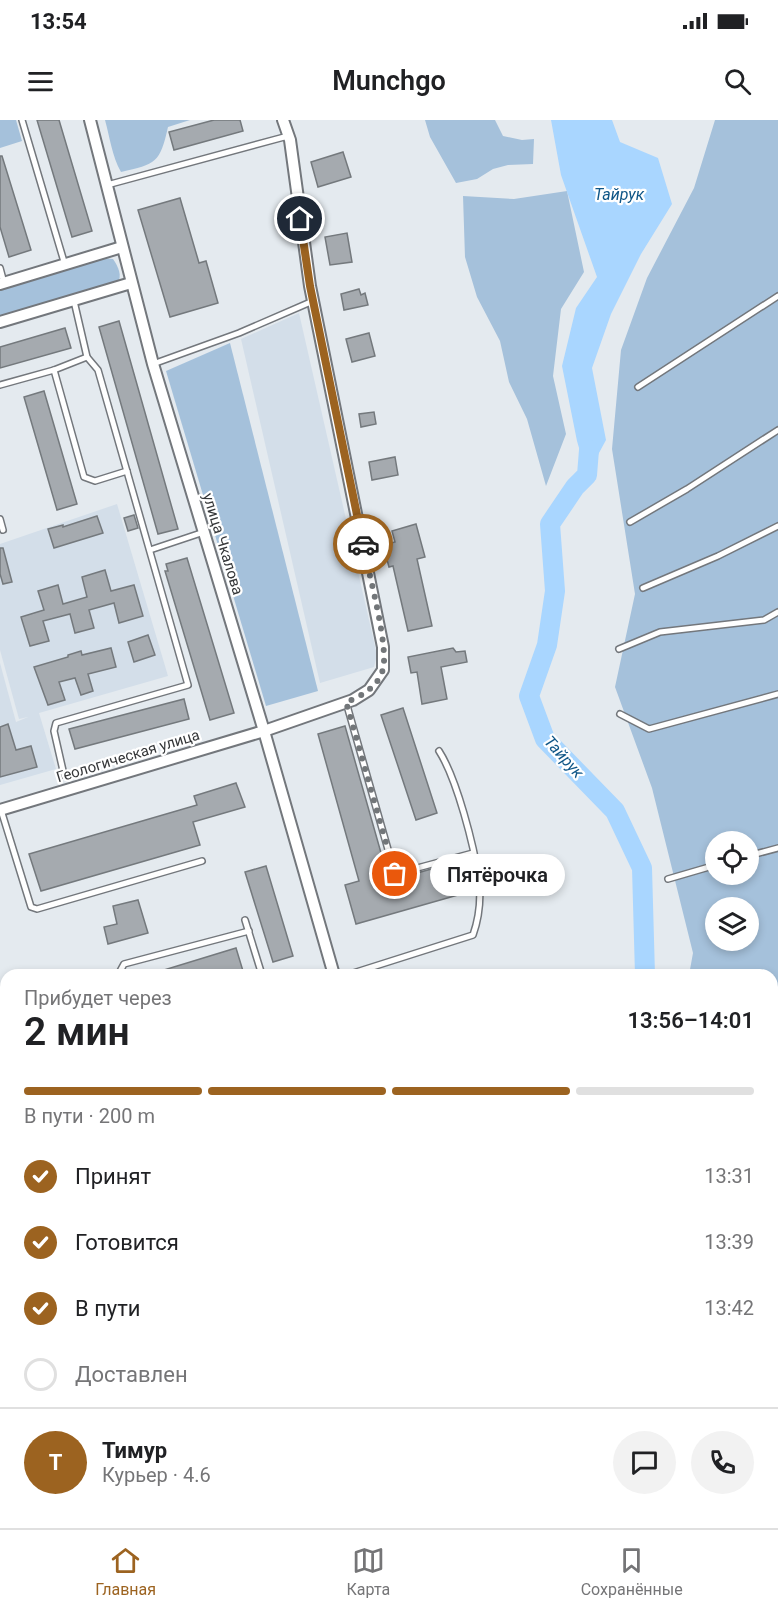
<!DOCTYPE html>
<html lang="ru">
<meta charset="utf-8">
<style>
body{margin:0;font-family:Roboto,sans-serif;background:#f2f2f2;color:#202124;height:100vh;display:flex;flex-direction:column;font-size:22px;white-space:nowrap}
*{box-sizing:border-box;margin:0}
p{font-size:20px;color:#757577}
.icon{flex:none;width:33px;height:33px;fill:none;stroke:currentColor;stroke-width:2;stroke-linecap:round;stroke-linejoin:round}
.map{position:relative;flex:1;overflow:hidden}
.side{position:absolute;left:0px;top:849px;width:778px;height:560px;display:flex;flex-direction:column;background:#fff;border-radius:18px 18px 0 0;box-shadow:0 3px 9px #0003}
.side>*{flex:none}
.controls{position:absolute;left:705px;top:711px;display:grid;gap:12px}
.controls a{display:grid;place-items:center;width:54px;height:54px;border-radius:50%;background:#fff;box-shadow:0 3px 9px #0003;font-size:30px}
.pin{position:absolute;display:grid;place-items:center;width:51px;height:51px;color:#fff;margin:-26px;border:3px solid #fff;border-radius:50%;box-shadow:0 2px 6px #0007}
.courier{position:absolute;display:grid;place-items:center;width:60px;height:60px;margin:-30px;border:4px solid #9c6320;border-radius:50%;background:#fff;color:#222;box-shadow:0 2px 8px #0007}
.bubble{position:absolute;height:42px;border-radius:21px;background:#fff;box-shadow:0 3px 9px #0003;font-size:20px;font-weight:600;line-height:42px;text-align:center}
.headline em{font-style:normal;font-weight:600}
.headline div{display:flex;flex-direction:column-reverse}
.headline{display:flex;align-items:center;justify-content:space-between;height:102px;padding:0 24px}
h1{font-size:39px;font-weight:600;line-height:45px}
.bar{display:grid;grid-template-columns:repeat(4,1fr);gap:9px 6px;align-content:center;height:72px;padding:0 24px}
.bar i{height:8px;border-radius:4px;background:#e0e0e0}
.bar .on{background:#9c6320}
.bar p{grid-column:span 4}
.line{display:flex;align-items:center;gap:15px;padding:0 24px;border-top:2px solid #e0e0e0}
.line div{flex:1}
.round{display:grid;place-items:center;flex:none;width:63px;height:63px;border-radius:32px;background:#f2f2f2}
ol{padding:0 24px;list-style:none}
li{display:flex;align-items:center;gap:18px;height:66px}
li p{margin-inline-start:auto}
li .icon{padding:6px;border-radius:50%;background:#9c6320;color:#fff;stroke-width:4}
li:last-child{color:#757577}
li i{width:33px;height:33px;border:3px solid #e0e0e0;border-radius:50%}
.status{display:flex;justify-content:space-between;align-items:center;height:42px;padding:0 30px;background:#fff;direction:ltr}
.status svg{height:16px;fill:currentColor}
header{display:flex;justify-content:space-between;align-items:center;height:78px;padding:0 24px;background:#fff;font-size:27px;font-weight:600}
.tabs{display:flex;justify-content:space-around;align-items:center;height:84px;border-top:2px solid #e0e0e0;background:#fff;font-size:16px;color:#757577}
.tabs a{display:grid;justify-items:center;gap:3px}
.tabs .on{color:#9c6320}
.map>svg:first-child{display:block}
.built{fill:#d3dee9}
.green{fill:#a5c1db;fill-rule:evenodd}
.water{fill:#a9d6ff}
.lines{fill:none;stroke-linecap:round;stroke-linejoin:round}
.river{stroke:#a9d6ff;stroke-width:20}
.building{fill:#a5aaaf;stroke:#74797d;stroke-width:1.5}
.lane-casing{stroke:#73777c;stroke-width:8}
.street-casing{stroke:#73777c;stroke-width:14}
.lane{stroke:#fff;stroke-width:5}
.street{stroke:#fff;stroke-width:10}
.done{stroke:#727679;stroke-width:6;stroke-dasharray:0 10.8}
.route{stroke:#9c6320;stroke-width:8}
.labels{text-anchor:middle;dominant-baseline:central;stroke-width:4.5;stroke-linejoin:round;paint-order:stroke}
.street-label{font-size:15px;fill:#353739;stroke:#fff}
.water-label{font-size:16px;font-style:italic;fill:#0f5687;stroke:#fff}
</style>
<div class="status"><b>13:54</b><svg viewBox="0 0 49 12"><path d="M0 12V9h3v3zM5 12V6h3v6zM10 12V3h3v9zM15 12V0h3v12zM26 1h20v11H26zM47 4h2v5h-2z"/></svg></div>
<header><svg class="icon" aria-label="menu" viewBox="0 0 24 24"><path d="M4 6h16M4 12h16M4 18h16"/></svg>Munchgo<svg class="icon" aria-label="search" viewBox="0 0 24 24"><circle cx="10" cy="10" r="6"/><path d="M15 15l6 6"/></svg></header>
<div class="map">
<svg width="778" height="1408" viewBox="0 0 778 1408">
<rect width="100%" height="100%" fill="#e4eaef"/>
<g class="built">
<polygon points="299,193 377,535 374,547 320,563 241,219"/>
<polygon points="117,384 168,556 39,593 56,649 0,665 0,543 16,602 28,597 19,599 0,530 0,424"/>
<polygon points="778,1315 778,1408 691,1408 689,1403 772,1402 773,1317"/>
</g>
<g class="green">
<polygon points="0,0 16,0 22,21 0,28"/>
<path d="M105 0H190L168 7C160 43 156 44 121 52 112 36 110 18 105 0Z"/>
<polygon points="425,0 495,0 503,16 522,20 534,19 533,44 508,45 493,49 477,59 456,63 430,17"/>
<path d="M715 0H778V1197L773 1199 772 855H689L693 833 652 668 615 567 635 474 612 329 621 230 647 158 694 68ZM716 722H748V754H716ZM716 788H748V820H716Z"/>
<polygon points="567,71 584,152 561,189 553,256 566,314 546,366 527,299 509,262 500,221 477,177 465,137 463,76 514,79"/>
<path d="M103 138 113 139C118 146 123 156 117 164L0 198V168Z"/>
<polygon points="230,223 318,571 266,586 166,251"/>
<polygon points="778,1206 778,1291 773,1292 773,1207"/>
<polygon points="342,1403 344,1408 104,1408 103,1403"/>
</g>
<polygon class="water" points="551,0 612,0 620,22 658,38 672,84 641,134 611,194 592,248 606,320 587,355 577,321 562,246 576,188 597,157 561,55"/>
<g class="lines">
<g class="river">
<polyline points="589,330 587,355 575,367 550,404 555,471 547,525 529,576 545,619 615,691 642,748 645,855"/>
<polyline points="772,1227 778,1225"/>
</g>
</g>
<g class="building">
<polygon points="37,0 59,0 92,111 72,117"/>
<polygon points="214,0 240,0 243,11 174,30 169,12"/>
<polygon points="343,32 351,57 318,67 311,42"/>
<polygon points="0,36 2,36 31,130 9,137 0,107"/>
<polygon points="180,78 199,143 206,141 218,183 170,197 138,90"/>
<polygon points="347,113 352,142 330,145 325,117"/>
<polygon points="359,169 361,175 365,173 368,185 344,190 341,174"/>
<polygon points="119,201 178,409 158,414 99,207"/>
<polygon points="65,208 71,228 0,248 0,227"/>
<polygon points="369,213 375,236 352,242 346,219"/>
<polygon points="44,271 77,384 57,390 24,277"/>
<polygon points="374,292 376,304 361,307 359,294"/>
<polygon points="395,337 398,355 372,360 369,342"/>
<polygon points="134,395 138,408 128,411 124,398"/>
<polygon points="97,396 103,413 54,428 48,409 63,405 63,407"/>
<polygon points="416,404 425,437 417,439 432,506 408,511 393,446 389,447 383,425 395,422 392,411"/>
<polygon points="0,428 3,428 12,462 3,464 0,454"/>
<polygon points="187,438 234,593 210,600 165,451 168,451 166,444"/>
<polygon points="105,450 111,471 134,465 143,496 119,503 114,483 89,490 94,508 75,513 70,494 43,501 49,521 30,526 21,497 44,490 38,471 58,465 63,484 87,477 82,457"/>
<polygon points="148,515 155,535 134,542 128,522"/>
<polygon points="111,528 116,547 88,554 93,571 81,575 75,558 59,562 65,580 48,585 34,547 68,537 68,535 81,531 82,535"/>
<polygon points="453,528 456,532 465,531 467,542 441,547 447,579 422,584 417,552 411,553 408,537"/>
<polygon points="184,579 189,599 75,629 69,609"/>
<polygon points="403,588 437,693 416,700 381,595"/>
<polygon points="8,604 16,630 31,626 37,647 0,657 0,607"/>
<polygon points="345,606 389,761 456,742 465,773 356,804 345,765 359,761 318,614"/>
<polygon points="236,663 245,687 193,702 200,725 41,771 29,734 197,685 194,676"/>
<polygon points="266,746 293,836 273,842 245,752"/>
<polygon points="138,780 148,813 108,824 104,807 117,804 113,786"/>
<polygon points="236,828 243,851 228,855 154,855 154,853"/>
</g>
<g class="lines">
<defs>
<g id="lane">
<polyline points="22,0 65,145"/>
<polyline points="107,65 288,16"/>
<polyline points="0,148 4,163"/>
<polyline points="153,244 239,213 313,181"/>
<polyline points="54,250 84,357 95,361 127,351"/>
<polyline points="0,265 54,250 87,237"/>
<polyline points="638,267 778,176"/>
<polyline points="0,399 3,410"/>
<polyline points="630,402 687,369 778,310"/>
<polyline points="150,430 204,412"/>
<polyline points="643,468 718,436 778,406"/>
<polyline points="619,529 660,512 764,500 778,492"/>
<polyline points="346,582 395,754 473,733"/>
<polyline points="620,594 649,609 778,574"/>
<polyline points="64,655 54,611 56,603 188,565 98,250 87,237 74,181"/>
<polyline points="1,690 31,787 37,789 202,741"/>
<polyline points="748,736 778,728"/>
<polyline points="668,759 716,745"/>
<polyline points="245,800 262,855"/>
<polyline points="118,855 124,844 249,811"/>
<path d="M347 855 473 815C479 798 481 778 479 760 474 726 457 659 439 631"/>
<polyline points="772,878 778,877"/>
<polyline points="772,1085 778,1083"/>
<polyline points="0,1106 6,1104"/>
<polyline points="0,1238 6,1236"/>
<polyline points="0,1253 6,1273"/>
<polyline points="45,1402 47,1408"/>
<polyline points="436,1402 437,1408"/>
<polyline points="638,1402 640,1408"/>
</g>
<g id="street">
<polyline points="90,0 153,244 264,611 334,855"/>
<polyline points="0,164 122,127"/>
<polyline points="0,202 131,163"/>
<polyline points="0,690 264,611 353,580 369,570 383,550 383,527 310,166 290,20 283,0"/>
<polyline points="0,960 6,958"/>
<polyline points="0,1293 6,1292"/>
<polyline points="496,1402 498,1408"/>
</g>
</defs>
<use href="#lane" class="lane-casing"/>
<use href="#street" class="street-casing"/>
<use href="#lane" class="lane"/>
<use href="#street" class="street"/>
</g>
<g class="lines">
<path class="done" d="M363 424C368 451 389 526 383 549 379 566 361 577 346 582L395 754"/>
<polyline class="route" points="300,99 310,166 363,424"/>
</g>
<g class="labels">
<g class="street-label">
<text transform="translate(223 424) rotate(73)">улица Чкалова</text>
<text transform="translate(128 636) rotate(-17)">Геологическая улица</text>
</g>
<g class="water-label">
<text x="619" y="74">Тайрук</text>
<text transform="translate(564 637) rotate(48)">Тайрук</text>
</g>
</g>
</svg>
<div class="controls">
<a><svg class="icon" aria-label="locate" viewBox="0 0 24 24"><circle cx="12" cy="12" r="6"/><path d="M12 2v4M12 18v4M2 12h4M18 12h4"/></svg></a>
<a><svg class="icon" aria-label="layers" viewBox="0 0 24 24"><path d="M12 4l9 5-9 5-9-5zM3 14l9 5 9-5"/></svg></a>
</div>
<div class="pin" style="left:395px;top:754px;background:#ea580c"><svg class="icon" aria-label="bag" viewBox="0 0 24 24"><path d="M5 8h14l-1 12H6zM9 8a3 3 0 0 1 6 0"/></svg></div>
<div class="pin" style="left:300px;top:99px;background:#1f2937"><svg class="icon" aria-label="home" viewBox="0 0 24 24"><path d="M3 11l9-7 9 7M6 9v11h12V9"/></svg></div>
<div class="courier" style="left:363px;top:424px"><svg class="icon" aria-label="car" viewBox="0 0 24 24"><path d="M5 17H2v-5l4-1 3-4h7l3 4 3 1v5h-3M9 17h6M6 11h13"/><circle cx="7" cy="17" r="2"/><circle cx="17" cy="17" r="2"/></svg></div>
<div class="bubble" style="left:430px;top:734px;width:135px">Пятёрочка</div>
<section class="side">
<div class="headline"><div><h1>2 мин</h1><p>Прибудет через</p></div><em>13:56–14:01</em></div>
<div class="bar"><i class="on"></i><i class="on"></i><i class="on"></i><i></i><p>В пути · 200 m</p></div>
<ol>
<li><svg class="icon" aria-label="check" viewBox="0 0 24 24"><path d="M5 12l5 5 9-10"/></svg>Принят<p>13:31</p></li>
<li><svg class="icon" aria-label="check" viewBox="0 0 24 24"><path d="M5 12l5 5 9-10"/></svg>Готовится<p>13:39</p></li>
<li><svg class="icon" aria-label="check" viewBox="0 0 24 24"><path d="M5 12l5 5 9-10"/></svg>В пути<p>13:42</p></li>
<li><i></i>Доставлен</li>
</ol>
<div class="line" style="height:108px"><b class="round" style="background:#9c6320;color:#fff">Т</b><div><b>Тимур</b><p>Курьер · 4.6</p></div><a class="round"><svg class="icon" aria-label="chat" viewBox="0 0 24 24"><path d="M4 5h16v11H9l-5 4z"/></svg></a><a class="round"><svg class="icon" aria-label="phone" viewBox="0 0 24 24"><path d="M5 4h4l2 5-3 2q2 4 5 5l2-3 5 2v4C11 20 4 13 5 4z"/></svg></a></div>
</section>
</div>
<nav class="tabs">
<a class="on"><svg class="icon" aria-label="home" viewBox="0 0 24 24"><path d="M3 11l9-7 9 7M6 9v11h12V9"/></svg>Главная</a>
<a><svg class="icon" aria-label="map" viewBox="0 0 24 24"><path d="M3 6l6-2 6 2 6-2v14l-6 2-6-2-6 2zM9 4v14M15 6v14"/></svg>Карта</a>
<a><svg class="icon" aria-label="saved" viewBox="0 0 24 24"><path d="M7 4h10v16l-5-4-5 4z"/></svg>Сохранённые</a>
</nav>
